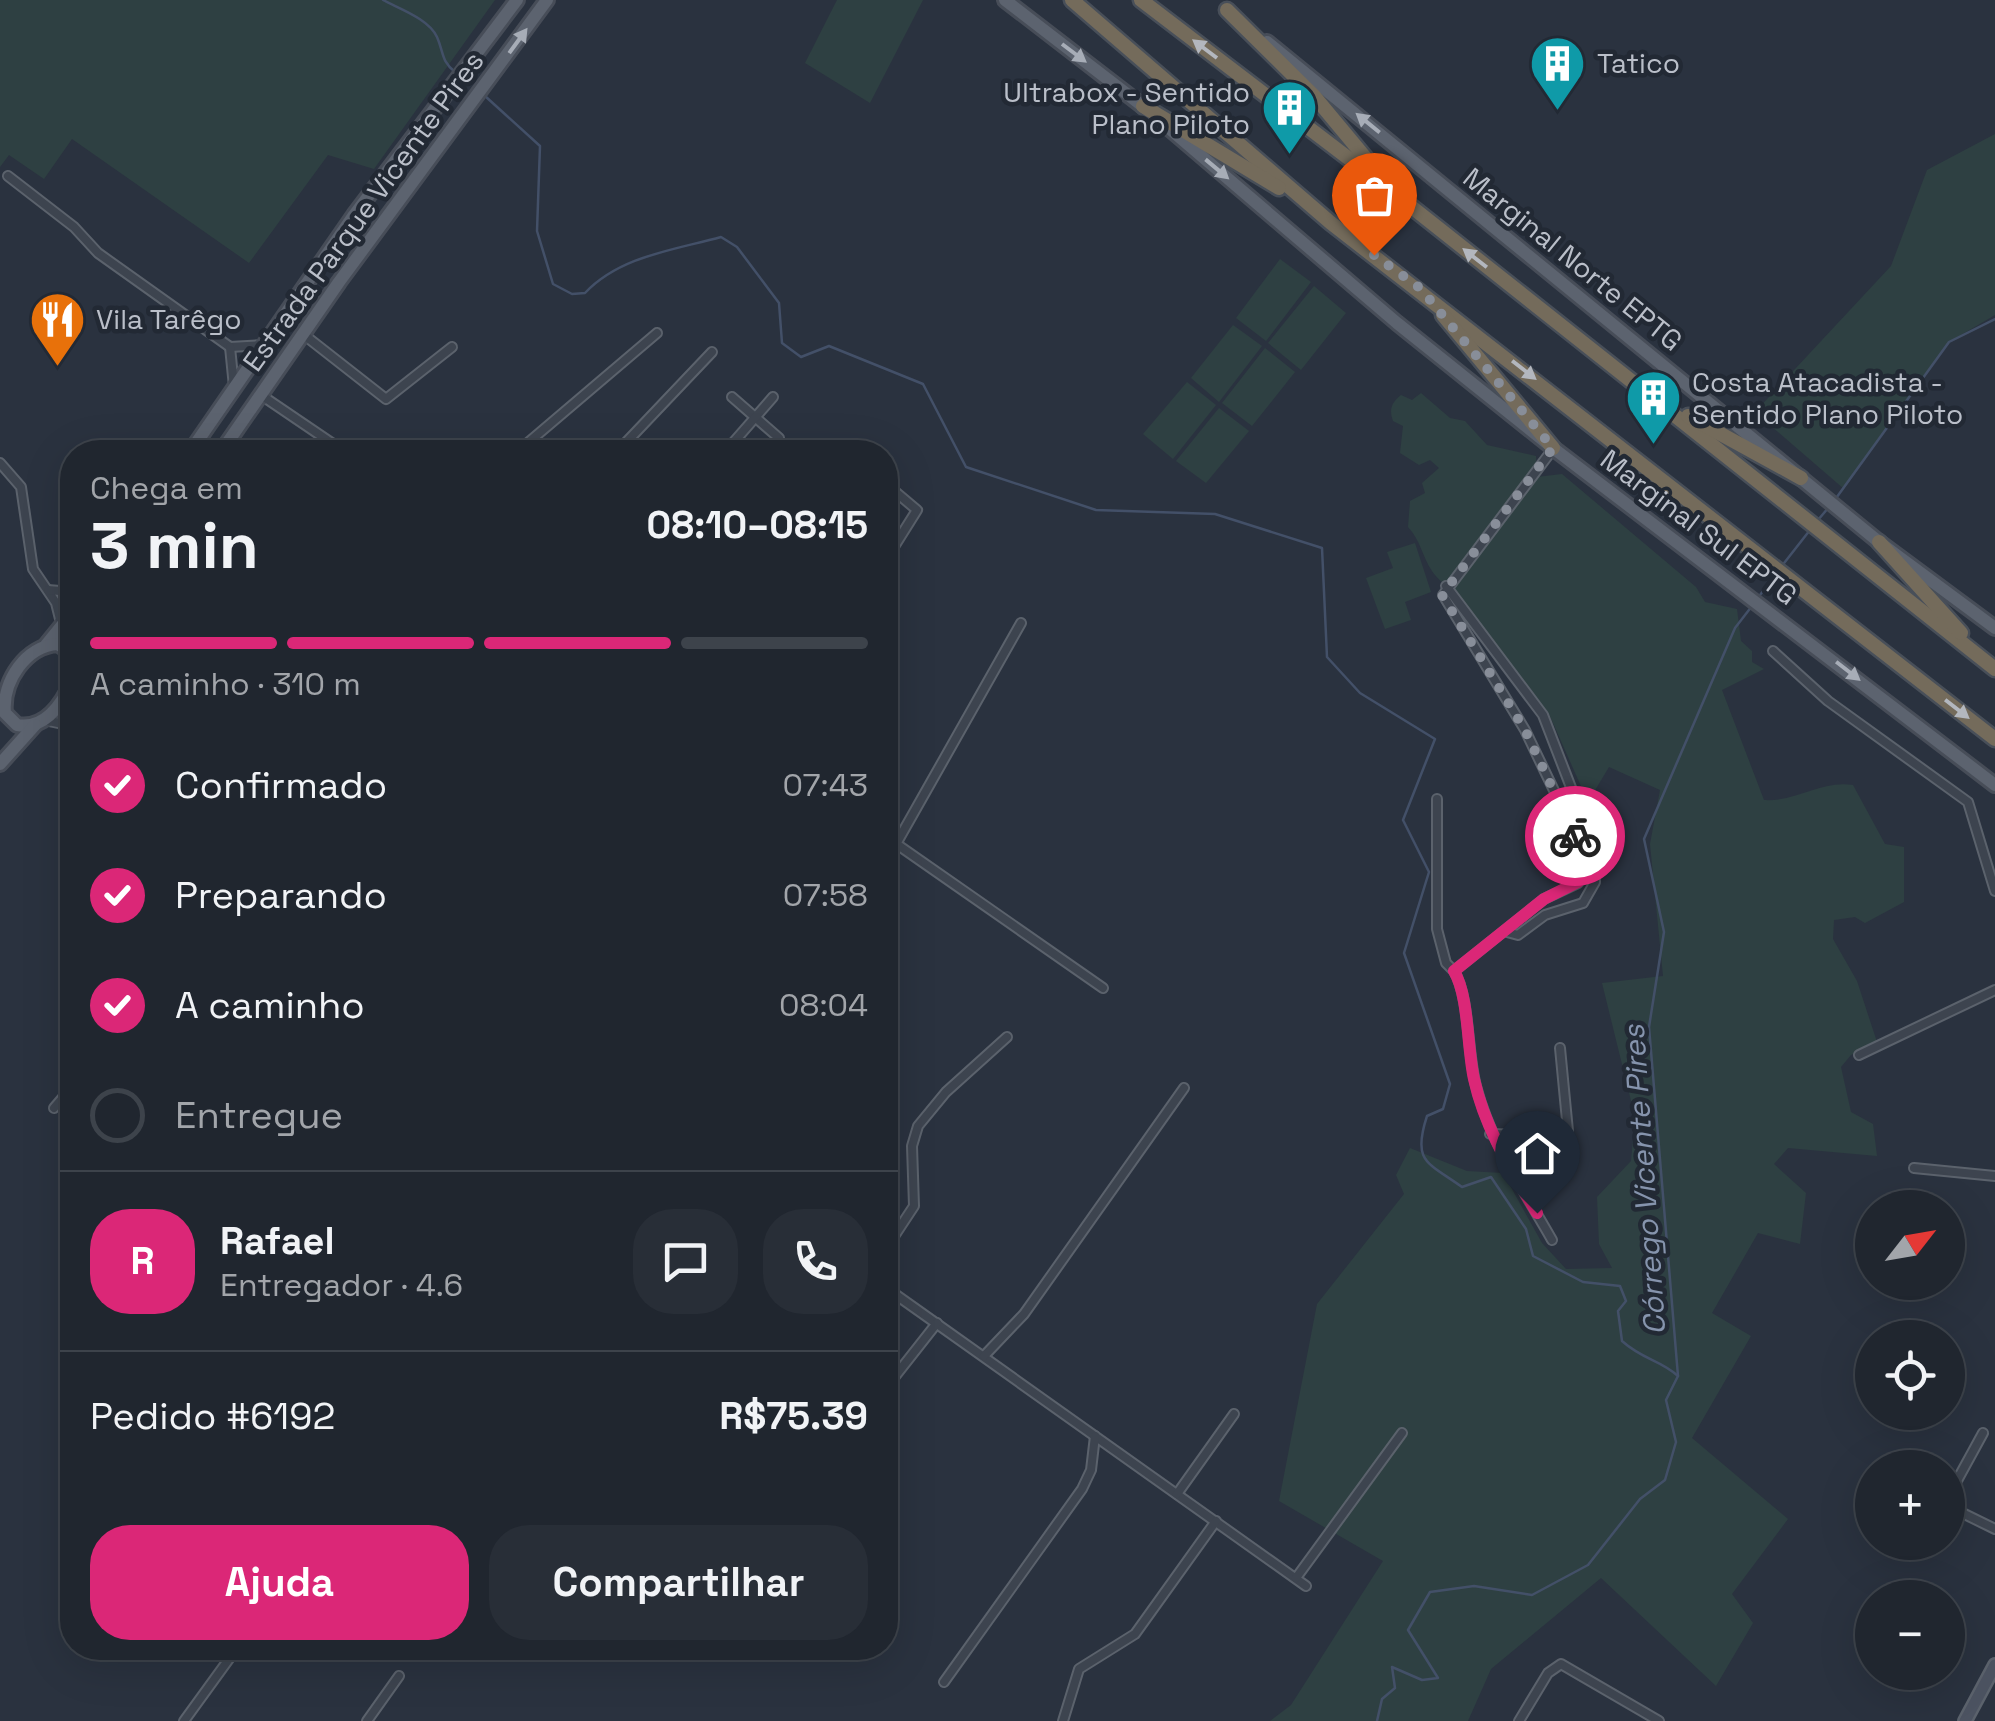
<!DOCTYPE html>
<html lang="pt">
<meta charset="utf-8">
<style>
body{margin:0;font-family:"Space Grotesk",sans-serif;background:#282e37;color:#f1f3f6;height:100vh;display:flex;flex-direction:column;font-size:38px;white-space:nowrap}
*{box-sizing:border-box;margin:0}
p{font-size:32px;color:#a2a5aa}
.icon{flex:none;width:55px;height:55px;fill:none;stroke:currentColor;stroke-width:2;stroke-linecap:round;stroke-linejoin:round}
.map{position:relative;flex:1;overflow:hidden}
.details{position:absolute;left:60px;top:440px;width:838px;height:1220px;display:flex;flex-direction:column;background:#20262f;border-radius:40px;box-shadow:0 10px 40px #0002,0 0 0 2px #3d434b}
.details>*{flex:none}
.needle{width:65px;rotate:59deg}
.tools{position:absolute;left:1855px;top:1190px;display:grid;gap:20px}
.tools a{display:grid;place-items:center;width:110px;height:110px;border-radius:50%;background:#20262f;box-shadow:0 10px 40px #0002,0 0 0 2px #3d434b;font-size:50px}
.pin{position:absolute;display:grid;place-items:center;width:85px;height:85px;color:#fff;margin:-102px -42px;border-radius:50% 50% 50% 0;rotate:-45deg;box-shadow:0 0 10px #0007}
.pin .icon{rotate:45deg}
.courier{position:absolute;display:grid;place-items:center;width:100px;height:100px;margin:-50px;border:8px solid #db2777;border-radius:50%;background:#fff;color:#222;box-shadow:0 2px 12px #0007}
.headline em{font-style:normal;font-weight:600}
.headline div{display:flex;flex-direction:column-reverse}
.headline{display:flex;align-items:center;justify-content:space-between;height:170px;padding:0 30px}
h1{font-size:65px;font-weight:600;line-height:75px}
.bar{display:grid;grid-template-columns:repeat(4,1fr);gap:15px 10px;align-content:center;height:120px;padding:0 30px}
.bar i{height:12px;border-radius:8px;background:#3d434b}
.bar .active{background:#db2777}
.bar p{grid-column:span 4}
.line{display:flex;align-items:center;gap:25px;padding:0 30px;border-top:2px solid #3d434b}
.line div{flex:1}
.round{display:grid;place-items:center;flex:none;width:105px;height:105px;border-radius:40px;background:#282e37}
ol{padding:0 30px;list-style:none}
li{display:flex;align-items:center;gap:30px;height:110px}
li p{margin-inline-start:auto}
li .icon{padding:10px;border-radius:50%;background:#db2777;color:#fff;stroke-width:4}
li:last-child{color:#a2a5aa}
li i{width:55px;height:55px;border:5px solid #3d434b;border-radius:50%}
.action{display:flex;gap:20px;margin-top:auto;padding:20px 30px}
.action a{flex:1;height:115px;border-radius:40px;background:#db2777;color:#fff;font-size:40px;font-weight:600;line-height:115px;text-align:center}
.action a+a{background:#282e37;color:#f1f3f6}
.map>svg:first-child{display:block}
.green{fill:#2e4042}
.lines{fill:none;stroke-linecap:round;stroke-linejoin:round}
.stream{stroke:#435068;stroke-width:2.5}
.minor-casing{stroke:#5b626c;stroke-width:12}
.secondary-casing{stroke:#5b626c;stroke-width:16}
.primary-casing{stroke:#474d58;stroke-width:18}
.motorway-casing{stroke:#484f59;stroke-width:19}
.minor{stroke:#3d444f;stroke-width:8}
.secondary{stroke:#4c5361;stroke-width:11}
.primary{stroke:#5c636f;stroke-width:12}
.motorway{stroke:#746b5b;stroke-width:14}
.oneway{fill:#a7adb7}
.oneway2{fill:#b3b7be}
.done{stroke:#888e99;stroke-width:10;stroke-dasharray:0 18}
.route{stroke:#db2777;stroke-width:12}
.labels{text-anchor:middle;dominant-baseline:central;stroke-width:9;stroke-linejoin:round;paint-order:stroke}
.poi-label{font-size:28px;fill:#babfc9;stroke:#222934;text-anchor:start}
.street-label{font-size:28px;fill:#babfc9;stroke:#222934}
.water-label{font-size:30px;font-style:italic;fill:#8694ad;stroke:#222934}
</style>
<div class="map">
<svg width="1995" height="1721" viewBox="0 0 1995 1721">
<rect width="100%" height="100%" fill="#2a323f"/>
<g class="green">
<polygon points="0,0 495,0 374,169 328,155 249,263 72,139 44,179 9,155 0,167"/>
<polygon points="837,0 923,0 870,103 805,63"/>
<polygon points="1995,134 1995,315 1949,342 1844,489 1755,412 1891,266 1927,170"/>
<polygon points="1280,259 1311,282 1266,341 1236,318"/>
<polygon points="1314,286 1346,313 1301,370 1268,343"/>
<polygon points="1233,325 1262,346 1219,402 1191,378"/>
<polygon points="1265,348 1295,372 1252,426 1222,403"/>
<polygon points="1187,382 1216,405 1173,459 1143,434"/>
<path d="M1421 393 1450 418 1465 421 1487 445 1536 456 1537 477 1562 474 1696 587 1705 602 1737 609 1741 641 1752 651V662L1764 669 1722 690 1764 800C1797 802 1821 780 1853 785L1885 844 1904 847V902L1865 923 1855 917 1834 920 1833 939 1857 981 1877 1042 1851 1055 1841 1067 1851 1112 1873 1124 1877 1156 1788 1148 1774 1164 1806 1193 1800 1244 1758 1233 1712 1313 1751 1336 1692 1438 1788 1519 1732 1594 1753 1623 1716 1686 1601 1578 1491 1669 1468 1721H1270L1291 1705 1383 1561 1279 1501 1317 1304 1404 1194 1396 1175 1410 1148 1467 1171 1503 1173 1542 1243 1566 1269 1612 1268 1599 1244 1597 1197 1631 1161 1635 1117 1602 983 1663 976 1650 844 1660 790 1609 767 1588 802 1549 714 1465 608C1456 589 1442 586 1432 571 1422 556 1421 541 1408 527L1410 501 1425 493 1422 483 1439 468 1430 460 1419 465 1400 453 1403 426 1393 421C1389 410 1391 403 1401 395L1412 400Z"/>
<polygon points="1219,408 1249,431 1206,483 1176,461"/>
<polygon points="1415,543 1431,592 1405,602 1411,620 1385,629 1366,578 1393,568 1387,552"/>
</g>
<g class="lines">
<g class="stream">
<path d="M383 0C400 9 429 19 437 37 444 53 441 61 455 72"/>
<path d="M485 96 540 146 537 231 553 284 572 294 585 293C620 256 674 250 721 237L737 247 779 303 782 343 801 357 829 346 923 384 966 467 1096 510 1215 514 1322 548 1327 657 1360 693 1435 739 1403 820 1429 872 1404 953 1450 1084 1443 1109 1427 1116C1412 1162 1427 1162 1462 1187L1491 1177 1526 1229 1533 1256 1583 1282 1620 1286 1626 1301 1618 1311 1622 1341C1643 1360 1661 1360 1678 1376"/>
<polyline points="1834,501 1949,342 1995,319"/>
<polyline points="1818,520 1829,507"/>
<polyline points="1781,567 1810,530"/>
<polyline points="1757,599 1776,574"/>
<polyline points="1377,1721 1382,1699 1395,1688 1392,1667 1422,1680 1438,1678 1408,1630 1430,1592 1474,1586 1532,1595 1588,1565 1640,1499 1665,1480 1676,1442 1666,1400 1678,1376 1649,1027 1664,932 1644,839 1735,628 1752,606"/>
</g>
<defs>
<g id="minor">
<polyline points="8,176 74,227 98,253 230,347 265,345"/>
<polyline points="303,334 386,399 452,347"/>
<polyline points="230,347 234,387"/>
<polyline points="261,395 345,452"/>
<polyline points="732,397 779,438"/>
<polyline points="517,452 657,333"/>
<polyline points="617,452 712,352"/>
<polyline points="725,452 773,397"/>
<polyline points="0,463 21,487 33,569 56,603 62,627"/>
<polyline points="885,483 917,510 885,561"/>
<polyline points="1446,586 1543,715 1594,847 1595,882 1583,903 1545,915 1518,935 1507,932"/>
<polyline points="48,590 72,592"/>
<polyline points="1773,651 1828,701 1968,802 1995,891"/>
<polyline points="44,720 72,726"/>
<polyline points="1437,799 1437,929 1446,963 1454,971 1544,899 1578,883 1585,872 1572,828 1525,730 1443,595 1553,449"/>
<polyline points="885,836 1103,988"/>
<polyline points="896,844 1021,623"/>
<path d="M1454 971C1470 998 1467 1053 1476 1086 1491 1143 1523 1189 1552 1240"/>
<polyline points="1859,1055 1995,990"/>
<polyline points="54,1108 72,1087"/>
<polyline points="1490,1134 1559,1136 1568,1131 1560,1048"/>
<polyline points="1914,1168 1995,1176"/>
<polyline points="885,1250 914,1206 912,1146 918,1126 946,1092 1007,1037"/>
<polyline points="885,1287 1306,1586"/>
<polyline points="984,1356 1024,1314 1184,1088"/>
<polyline points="885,1389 937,1323"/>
<polyline points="1177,1494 1234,1414"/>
<polyline points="1948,1497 1983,1433"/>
<polyline points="1948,1506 1995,1529"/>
<polyline points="1296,1578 1402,1433"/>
<polyline points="944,1682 1082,1489 1091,1470 1095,1436"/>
<polyline points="184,1721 237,1648"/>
<polyline points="367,1721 399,1676"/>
<polyline points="1063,1721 1079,1669 1135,1634 1216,1521"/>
<polyline points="1519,1721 1548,1673 1561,1664 1659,1721"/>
</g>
<polyline id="secondary" points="1965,1721 1995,1665"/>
<g id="primary">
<polyline points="1005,0 1149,111"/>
<polyline points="1267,42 1879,542 1995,628"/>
<polyline points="1164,124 1397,323 1553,448 1995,785"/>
<polyline points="190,452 354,215 517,0"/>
<polyline points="221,452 339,282 547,0"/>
<polyline points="46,645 72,613"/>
<path d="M72 654 58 644C26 646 2 681 5 713L17 725C45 730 62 704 72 682"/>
<polyline points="0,764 35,725"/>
</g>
<g id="motorway">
<polyline points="1072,0 1331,223 1995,739"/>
<polyline points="1141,0 1394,193 1995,669"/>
<polyline points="1227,10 1314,96 1378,173"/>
<polyline points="1143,106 1279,188"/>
<polyline points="1443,315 1553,448"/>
<polyline points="1688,416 1801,478"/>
<polyline points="1879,542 1961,633"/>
</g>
</defs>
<use href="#minor" class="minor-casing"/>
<use href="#secondary" class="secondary-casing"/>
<use href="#primary" class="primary-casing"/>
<use href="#motorway" class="motorway-casing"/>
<use href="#minor" class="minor"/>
<use href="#secondary" class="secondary"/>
<use href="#primary" class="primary"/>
<use href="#motorway" class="motorway"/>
</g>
<defs><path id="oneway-solid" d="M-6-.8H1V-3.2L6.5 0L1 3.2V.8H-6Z" transform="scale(2.5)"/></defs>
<g class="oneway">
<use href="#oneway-solid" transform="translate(518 41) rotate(-54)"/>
<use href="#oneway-solid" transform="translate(1074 53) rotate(37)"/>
<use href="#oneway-solid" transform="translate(1368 123) rotate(-141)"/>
<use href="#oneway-solid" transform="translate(1217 169) rotate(40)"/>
<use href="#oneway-solid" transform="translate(1848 671) rotate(38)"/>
</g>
<g class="oneway2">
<use href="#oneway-solid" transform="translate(1205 49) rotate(-143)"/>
<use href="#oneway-solid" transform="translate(1475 258) rotate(-142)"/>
<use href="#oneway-solid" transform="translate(1524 370) rotate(38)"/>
<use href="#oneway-solid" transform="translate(1957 709) rotate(38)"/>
</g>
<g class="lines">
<polyline class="done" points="1374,255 1420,288 1553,448 1442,595 1525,730 1575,836"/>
<path class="route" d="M1537 1213C1511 1169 1485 1129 1474 1079 1467 1048 1469 996 1454 971L1544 899 1578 882 1585 865 1575 836"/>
</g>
<defs>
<symbol id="building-pin" viewBox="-11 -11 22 30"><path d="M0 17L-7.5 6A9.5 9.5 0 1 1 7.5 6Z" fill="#0f9aa8" stroke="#222934"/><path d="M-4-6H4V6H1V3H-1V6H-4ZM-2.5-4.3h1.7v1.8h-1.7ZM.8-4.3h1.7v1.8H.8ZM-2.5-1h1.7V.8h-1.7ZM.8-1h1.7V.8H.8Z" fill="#fff"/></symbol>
<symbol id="restaurant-pin" viewBox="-11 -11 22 30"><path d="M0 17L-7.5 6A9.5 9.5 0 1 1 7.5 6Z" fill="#e8710a" stroke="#222934"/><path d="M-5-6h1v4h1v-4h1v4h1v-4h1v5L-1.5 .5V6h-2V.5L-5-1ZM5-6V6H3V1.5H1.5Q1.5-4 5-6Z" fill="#fff"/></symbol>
</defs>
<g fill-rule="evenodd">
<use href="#building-pin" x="1526" y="32" width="63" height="86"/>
<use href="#building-pin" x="1258" y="76" width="63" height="86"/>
<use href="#restaurant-pin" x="26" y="288" width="63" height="86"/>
<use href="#building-pin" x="1622" y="366" width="63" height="86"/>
</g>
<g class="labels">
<g class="poi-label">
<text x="1597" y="63">Tatico</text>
<text x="1250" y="92" text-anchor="end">Ultrabox - Sentido<tspan x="1250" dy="32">Plano Piloto</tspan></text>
<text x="96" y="319">Vila Tarêgo</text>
<text x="1692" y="382">Costa Atacadista -<tspan x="1692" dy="32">Sentido Plano Piloto</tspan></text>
</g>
<g class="street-label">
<text transform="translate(363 211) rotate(-54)">Estrada Parque Vicente Pires</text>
<text transform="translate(1573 259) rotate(39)">Marginal Norte EPTG</text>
<text transform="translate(1699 527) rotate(37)">Marginal Sul EPTG</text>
</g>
<g class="water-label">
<text transform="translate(1644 1180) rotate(-94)">Córrego Vicente Pires</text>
</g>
</g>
</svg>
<div class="tools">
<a><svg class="needle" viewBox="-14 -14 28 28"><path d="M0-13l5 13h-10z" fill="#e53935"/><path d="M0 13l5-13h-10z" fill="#a2a5aa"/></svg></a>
<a><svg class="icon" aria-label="locate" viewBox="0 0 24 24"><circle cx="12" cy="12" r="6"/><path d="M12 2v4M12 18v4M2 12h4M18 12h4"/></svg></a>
<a>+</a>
<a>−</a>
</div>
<div class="pin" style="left:1374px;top:255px;background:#ea580c"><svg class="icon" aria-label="bag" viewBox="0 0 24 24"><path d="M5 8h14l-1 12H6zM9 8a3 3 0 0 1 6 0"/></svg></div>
<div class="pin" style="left:1537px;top:1213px;background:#1f2937"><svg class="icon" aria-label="home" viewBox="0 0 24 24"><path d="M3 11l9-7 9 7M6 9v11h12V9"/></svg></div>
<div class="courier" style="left:1575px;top:836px"><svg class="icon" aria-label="bike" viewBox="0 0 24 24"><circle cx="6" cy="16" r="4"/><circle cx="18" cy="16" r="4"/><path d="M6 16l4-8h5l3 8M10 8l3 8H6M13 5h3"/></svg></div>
<section class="details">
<div class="headline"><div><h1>3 min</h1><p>Chega em</p></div><em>08:10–08:15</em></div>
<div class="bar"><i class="active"></i><i class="active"></i><i class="active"></i><i></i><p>A caminho · 310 m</p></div>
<ol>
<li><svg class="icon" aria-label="check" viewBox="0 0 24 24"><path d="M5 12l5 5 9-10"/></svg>Confirmado<p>07:43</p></li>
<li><svg class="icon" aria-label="check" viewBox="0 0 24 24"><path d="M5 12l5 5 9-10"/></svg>Preparando<p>07:58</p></li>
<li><svg class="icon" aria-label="check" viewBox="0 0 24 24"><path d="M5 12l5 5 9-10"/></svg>A caminho<p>08:04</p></li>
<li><i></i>Entregue</li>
</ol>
<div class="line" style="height:180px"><b class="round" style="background:#db2777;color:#fff">R</b><div><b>Rafael</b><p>Entregador · 4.6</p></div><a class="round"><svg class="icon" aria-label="chat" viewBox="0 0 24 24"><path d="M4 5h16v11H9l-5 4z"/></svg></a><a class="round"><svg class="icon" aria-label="phone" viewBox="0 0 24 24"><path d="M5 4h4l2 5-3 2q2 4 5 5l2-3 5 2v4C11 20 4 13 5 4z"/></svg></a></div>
<div class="line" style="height:130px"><div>Pedido #6192</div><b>R$75.39</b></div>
<div class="action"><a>Ajuda</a><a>Compartilhar</a></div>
</section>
</div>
